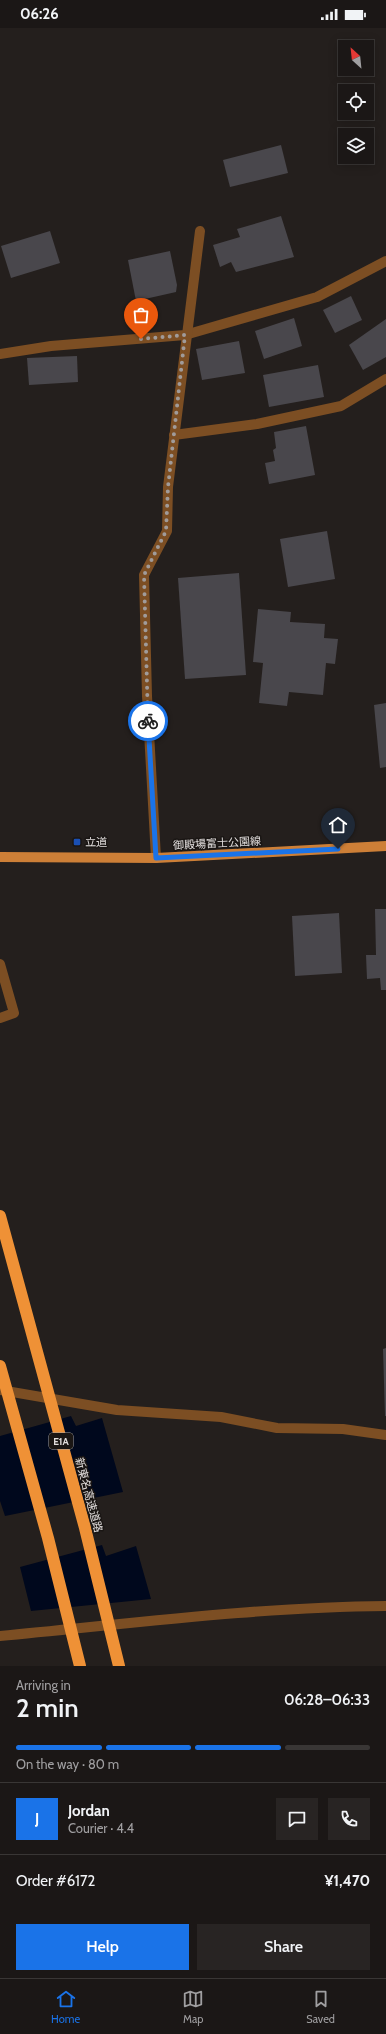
<!DOCTYPE html>
<meta charset="utf-8">
<style>
body{margin:0;font-family:Cabin,"Noto Sans JP",sans-serif;background:#282423;color:#f1f3f6;height:100vh;display:flex;flex-direction:column;font-size:15px;white-space:nowrap}
*{box-sizing:border-box;margin:0}
p{font-size:13px;color:#a09fa1}
.icon{flex:none;width:22px;height:22px;fill:none;stroke:currentColor;stroke-width:2;stroke-linecap:round;stroke-linejoin:round}
.map{position:relative;height:1638px;overflow:hidden}
.panel{display:flex;flex-direction:column;background:#1b1716;flex:1}
.panel>*{flex:none}
.needle{width:26px;rotate:333deg}
.fabs{position:absolute;left:338px;top:12px;display:grid;gap:8px}
.fabs a{display:grid;place-items:center;width:36px;height:36px;border-radius:0px;background:#1b1716;box-shadow:0 2px 10px #0003,0 0 0 1px #393635;font-size:20px}
.pin{position:absolute;display:grid;place-items:center;width:34px;height:34px;color:#fff;margin:-41px -17px;border-radius:50% 50% 50% 0;rotate:-45deg;box-shadow:0 0 4px #0007}
.pin .icon{rotate:45deg}
.courier{position:absolute;display:grid;place-items:center;width:40px;height:40px;margin:-20px;border:3px solid #1a73e8;border-radius:50%;background:#fff;color:#222;box-shadow:0 1px 5px #0007}
.summary em{font-style:normal;font-weight:600}
.summary div{display:flex;flex-direction:column-reverse}
.summary{display:flex;align-items:center;justify-content:space-between;height:68px;padding:0 16px}
h1{font-size:26px;font-weight:600;line-height:30px}
.bar{display:grid;grid-template-columns:repeat(4,1fr);gap:6px 4px;align-content:center;height:48px;padding:0 16px}
.bar i{height:5px;border-radius:3px;background:#393635}
.bar .current{background:#1a73e8}
.bar p{grid-column:span 4}
.line{display:flex;align-items:center;gap:10px;padding:0 16px;border-top:1px solid #393635}
.line div{flex:1}
.round{display:grid;place-items:center;flex:none;width:42px;height:42px;border-radius:0px;background:#282423}
.action{display:flex;gap:8px;margin-top:auto;padding:8px 16px}
.action a{flex:1;height:46px;border-radius:0px;background:#1a73e8;color:#fff;font-size:16px;font-weight:600;line-height:46px;text-align:center}
.action a+a{background:#282423;color:#f1f3f6}
.status{display:flex;justify-content:space-between;align-items:center;height:28px;padding:0 20px;background:#1b1716;direction:ltr}
.status svg{height:11px;fill:currentColor}
.tab-bar{display:flex;justify-content:space-around;align-items:center;height:56px;border-top:1px solid #393635;background:#1b1716;font-size:11px;color:#a09fa1}
.tab-bar a{display:grid;justify-items:center;gap:2px}
.tab-bar .current{color:#1a73e8}
.map>svg:first-child{display:block}
.water{fill:#00081d}
.building{fill:#49474c}
.lines{fill:none;stroke-linecap:round;stroke-linejoin:round}
.minor{stroke:#7c4e23;stroke-width:10}
.primary{stroke:#cd7f37;stroke-width:10}
.motorway-bridge{stroke:#ef9136;stroke-width:12}
.done{stroke:#a09b9a;stroke-width:4;stroke-dasharray:0 7.2}
.route{stroke:#1a73e8;stroke-width:5}
.transit-dot{fill:#1a4fb4;stroke:#1a1614;stroke-width:1.5}
.labels{text-anchor:middle;dominant-baseline:central;stroke-width:3;stroke-linejoin:round;paint-order:stroke}
.shield{fill:#1a1614;stroke:#a6a2a1;stroke-width:1}
.shield-label{font-size:10px;font-weight:bold;fill:#e2dedd}
.poi-label{font-size:11px;fill:#e2dedd;stroke:#1a1614;text-anchor:start}
.street-label{font-size:11px;fill:#e2dedd;stroke:#1a1614}
</style>
<div class="status"><b>06:26</b><svg viewBox="0 0 49 12"><path d="M0 12V9h3v3zM5 12V6h3v6zM10 12V3h3v9zM15 12V0h3v12zM26 1h20v11H26zM47 4h2v5h-2z"/></svg></div>
<div class="map">
<svg width="386" height="1638" viewBox="0 0 386 1638">
<rect width="100%" height="100%" fill="#241f1d"/>
<g class="water">
<polygon points="71,1388 76,1398 102,1390 123,1464 5,1488 0,1473 0,1408"/>
<polygon points="102,1517 106,1528 136,1518 151,1571 31,1583 20,1539"/>
</g>
<g class="building">
<polygon points="281,117 288,145 230,159 223,132"/>
<polygon points="281,188 294,229 236,244 231,234 220,239 213,217 240,209 237,201"/>
<polygon points="50,203 60,235 11,250 1,218"/>
<polygon points="170,223 177,257 176,264 136,273 128,232"/>
<polygon points="351,268 362,292 335,305 323,282"/>
<polygon points="294,290 302,318 264,331 255,303"/>
<polygon points="386,291 386,329 363,342 349,317"/>
<polygon points="239,313 245,345 202,352 196,321"/>
<polygon points="77,328 78,354 29,357 27,330"/>
<polygon points="318,337 324,369 269,379 263,347"/>
<polygon points="306,398 315,447 269,456 265,435 275,433 273,422 276,420 274,404"/>
<polygon points="327,503 335,551 288,559 280,511"/>
<polygon points="239,545 246,647 185,651 178,550"/>
<polygon points="258,581 291,584 290,594 325,596 324,610 338,611 335,636 326,635 323,667 289,664 287,678 259,675 263,635 253,634"/>
<polygon points="386,675 386,739 380,740 374,677"/>
<polygon points="375,881 386,881 386,962 381,962 380,950 367,951 366,927 376,927"/>
<polygon points="339,885 342,945 295,948 292,888"/>
<polygon points="386,1320 386,1388 385,1388 383,1321"/>
</g>
<g class="lines">
<g class="minor">
<polyline points="0,326 51,318 185,307 317,269 386,233"/>
<polyline points="174,407 257,396 341,378 386,351"/>
<polyline points="156,830 147,668 144,547 167,503 168,459 200,203"/>
<polyline points="0,936 14,985 0,990"/>
<polyline points="0,1362 117,1382 221,1389 277,1400 343,1401 386,1407"/>
<path d="M0 1608C128 1596 257 1579 386 1578"/>
</g>
<polyline class="primary" points="0,829 156,830 386,818"/>
<g class="motorway-bridge">
<polyline points="0,1188 85,1500 119,1638"/>
<polyline points="0,1338 48,1510 80,1638"/>
</g>
</g>
<g class="lines">
<polyline class="done" points="141,311 185,307 168,459 166,503 144,547 148,693"/>
<polyline class="route" points="148,693 156,830 338,821"/>
</g>
<rect class="transit-dot" x="73" y="810" width="8" height="8" rx="2"/>
<g class="labels">
<rect class="shield" x="49" y="1405" width="24" height="16" rx="3"/>
<g class="shield-label">
<text x="61" y="1413">E1A</text>
</g>
<g class="poi-label">
<text x="85" y="814">立道</text>
</g>
<g class="street-label">
<text transform="translate(217 815) rotate(-3)">御殿場富士公園線</text>
<text transform="translate(89 1467) rotate(75)">新東名高速道路</text>
</g>
</g>
</svg>
<div class="fabs">
<a><svg class="needle" viewBox="-14 -14 28 28"><path d="M0-13l5 13h-10z" fill="#e53935"/><path d="M0 13l5-13h-10z" fill="#a09fa1"/></svg></a>
<a><svg class="icon" aria-label="locate" viewBox="0 0 24 24"><circle cx="12" cy="12" r="6"/><path d="M12 2v4M12 18v4M2 12h4M18 12h4"/></svg></a>
<a><svg class="icon" aria-label="layers" viewBox="0 0 24 24"><path d="M12 4l9 5-9 5-9-5zM3 14l9 5 9-5"/></svg></a>
</div>
<div class="pin" style="left:141px;top:311px;background:#ea580c"><svg class="icon" aria-label="bag" viewBox="0 0 24 24"><path d="M5 8h14l-1 12H6zM9 8a3 3 0 0 1 6 0"/></svg></div>
<div class="pin" style="left:338px;top:821px;background:#1f2937"><svg class="icon" aria-label="home" viewBox="0 0 24 24"><path d="M3 11l9-7 9 7M6 9v11h12V9"/></svg></div>
<div class="courier" style="left:148px;top:693px"><svg class="icon" aria-label="bike" viewBox="0 0 24 24"><circle cx="6" cy="16" r="4"/><circle cx="18" cy="16" r="4"/><path d="M6 16l4-8h5l3 8M10 8l3 8H6M13 5h3"/></svg></div>
</div>
<section class="panel">
<div class="summary"><div><h1>2 min</h1><p>Arriving in</p></div><em>06:28–06:33</em></div>
<div class="bar"><i class="current"></i><i class="current"></i><i class="current"></i><i></i><p>On the way · 80 m</p></div>
<div class="line" style="height:72px"><b class="round" style="background:#1a73e8;color:#fff">J</b><div><b>Jordan</b><p>Courier · 4.4</p></div><a class="round"><svg class="icon" aria-label="chat" viewBox="0 0 24 24"><path d="M4 5h16v11H9l-5 4z"/></svg></a><a class="round"><svg class="icon" aria-label="phone" viewBox="0 0 24 24"><path d="M5 4h4l2 5-3 2q2 4 5 5l2-3 5 2v4C11 20 4 13 5 4z"/></svg></a></div>
<div class="line" style="height:52px"><div>Order #6172</div><b>¥1,470</b></div>
<div class="action"><a>Help</a><a>Share</a></div>
</section>
<nav class="tab-bar">
<a class="current"><svg class="icon" aria-label="home" viewBox="0 0 24 24"><path d="M3 11l9-7 9 7M6 9v11h12V9"/></svg>Home</a>
<a><svg class="icon" aria-label="map" viewBox="0 0 24 24"><path d="M3 6l6-2 6 2 6-2v14l-6 2-6-2-6 2zM9 4v14M15 6v14"/></svg>Map</a>
<a><svg class="icon" aria-label="saved" viewBox="0 0 24 24"><path d="M7 4h10v16l-5-4-5 4z"/></svg>Saved</a>
</nav>
